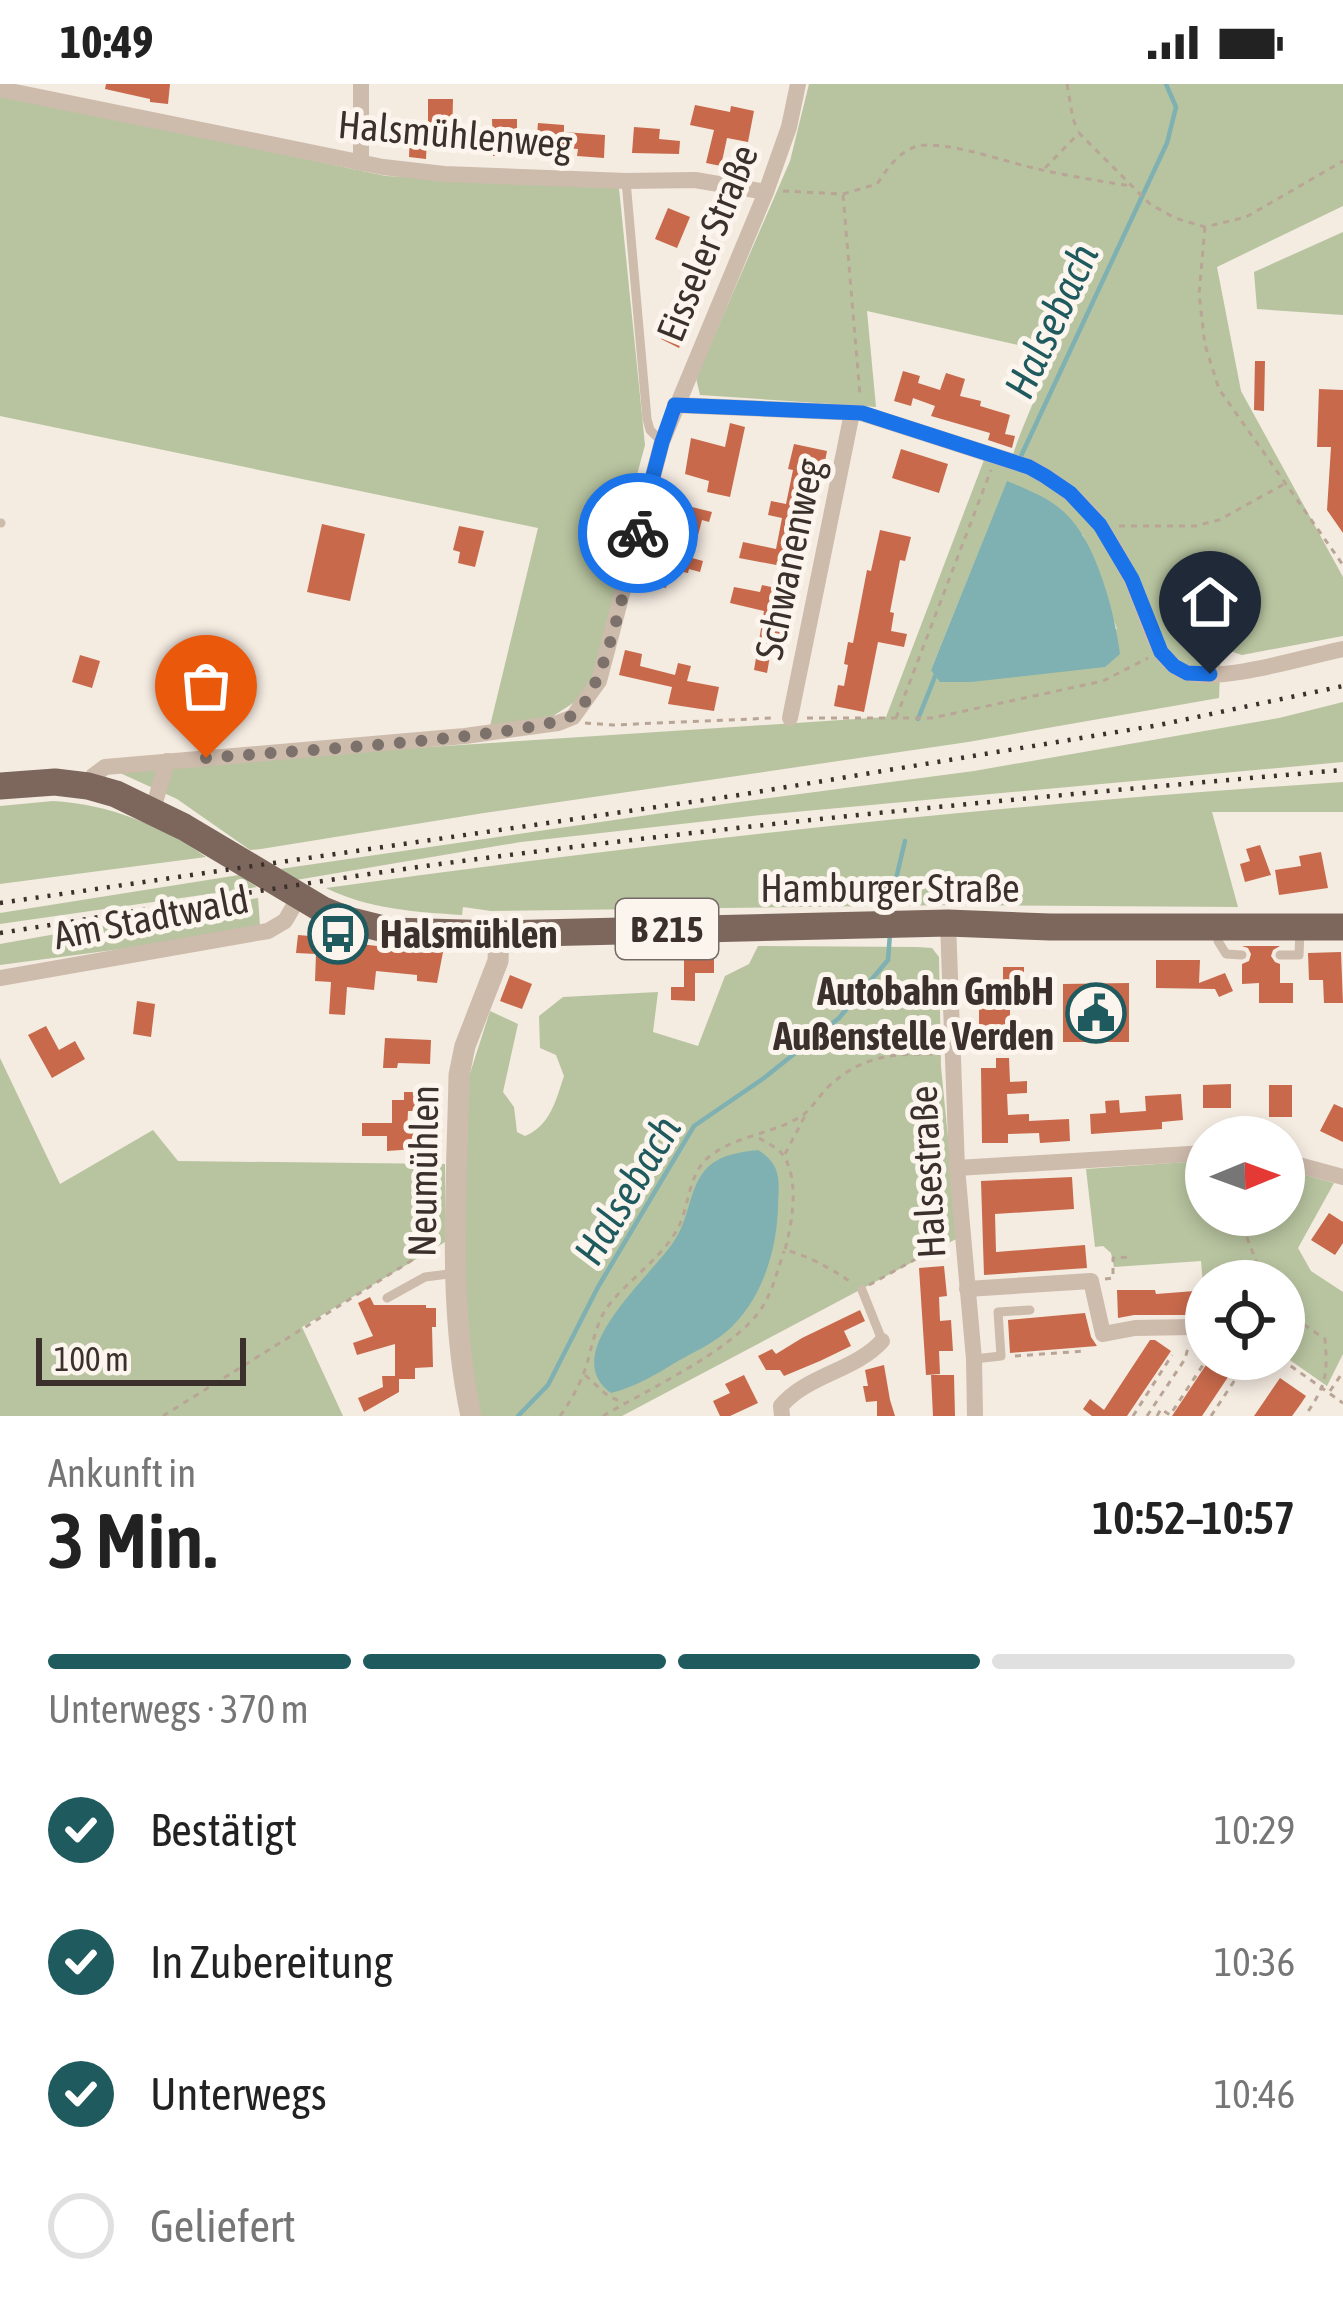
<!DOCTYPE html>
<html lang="de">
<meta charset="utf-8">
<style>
body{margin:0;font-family:"Asap Condensed",sans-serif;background:#f2f2f2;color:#222;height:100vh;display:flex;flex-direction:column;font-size:45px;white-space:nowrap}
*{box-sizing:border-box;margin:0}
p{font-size:39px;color:#767676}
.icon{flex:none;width:66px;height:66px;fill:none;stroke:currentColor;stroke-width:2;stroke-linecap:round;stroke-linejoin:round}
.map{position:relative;height:1332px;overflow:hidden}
.sheet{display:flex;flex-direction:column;background:#fff;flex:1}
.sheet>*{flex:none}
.needle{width:78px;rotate:89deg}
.buttons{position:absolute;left:1185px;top:1032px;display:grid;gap:24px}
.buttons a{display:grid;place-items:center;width:120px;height:120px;border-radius:50%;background:#fff;box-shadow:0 6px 18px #0003;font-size:60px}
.scale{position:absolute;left:36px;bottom:30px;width:210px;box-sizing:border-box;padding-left:12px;border:6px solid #3b302b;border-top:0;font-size:33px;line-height:42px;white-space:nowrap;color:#3b302b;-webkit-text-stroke:9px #fbf5ee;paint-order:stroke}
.pin{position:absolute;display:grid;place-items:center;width:102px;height:102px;color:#fff;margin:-123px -51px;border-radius:50% 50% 50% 0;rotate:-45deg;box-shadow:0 0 12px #0007}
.pin .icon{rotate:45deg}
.courier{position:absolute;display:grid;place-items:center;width:120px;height:120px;margin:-60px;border:9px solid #1a73e8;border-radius:50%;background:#fff;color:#222;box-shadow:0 3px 15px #0007}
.head em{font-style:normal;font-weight:600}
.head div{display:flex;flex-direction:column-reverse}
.head{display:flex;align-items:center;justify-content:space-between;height:204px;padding:0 48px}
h1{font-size:78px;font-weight:600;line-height:90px}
.bar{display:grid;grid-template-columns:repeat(4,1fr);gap:18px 12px;align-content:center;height:144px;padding:0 48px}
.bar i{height:15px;border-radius:9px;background:#e0e0e0}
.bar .selected{background:#1f5a5e}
.bar p{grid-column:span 4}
ol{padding:0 48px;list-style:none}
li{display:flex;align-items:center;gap:36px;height:132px}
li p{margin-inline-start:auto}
li .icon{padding:12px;border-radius:50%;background:#1f5a5e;color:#fff;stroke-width:4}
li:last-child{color:#767676}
li i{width:66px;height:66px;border:6px solid #e0e0e0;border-radius:50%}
.status{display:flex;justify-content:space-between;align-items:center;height:84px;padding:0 60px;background:#fff;direction:ltr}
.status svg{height:33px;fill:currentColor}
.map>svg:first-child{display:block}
.green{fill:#b8c4a0;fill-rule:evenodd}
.water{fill:#7fb0b2}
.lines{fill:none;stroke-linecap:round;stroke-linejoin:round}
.stream{stroke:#7fb0b2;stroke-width:4.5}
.building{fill:#c8694b}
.path{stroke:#b9a596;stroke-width:3;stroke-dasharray:6 6;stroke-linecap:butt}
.service{stroke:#cdbbac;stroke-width:9}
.minor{stroke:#cdbbac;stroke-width:16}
.tertiary{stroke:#cdbbac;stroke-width:21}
.primary{stroke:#7d675c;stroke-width:27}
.rail{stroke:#3b302b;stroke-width:4.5;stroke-dasharray:3 9;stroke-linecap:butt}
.done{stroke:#7c716b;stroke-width:12;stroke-dasharray:0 21.6}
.route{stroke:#1a73e8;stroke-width:15}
.labels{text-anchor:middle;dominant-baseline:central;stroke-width:10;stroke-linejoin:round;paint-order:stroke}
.shield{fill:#fbf5ee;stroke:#756b66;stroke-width:3}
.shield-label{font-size:36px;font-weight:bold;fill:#3b302b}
.street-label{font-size:39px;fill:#3b302b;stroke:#fbf5ee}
.poi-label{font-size:39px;font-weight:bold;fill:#3b302b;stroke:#fbf5ee;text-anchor:start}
.water-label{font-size:42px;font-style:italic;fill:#1f5a5e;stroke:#fbf5ee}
</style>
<div class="status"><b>10:49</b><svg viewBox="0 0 49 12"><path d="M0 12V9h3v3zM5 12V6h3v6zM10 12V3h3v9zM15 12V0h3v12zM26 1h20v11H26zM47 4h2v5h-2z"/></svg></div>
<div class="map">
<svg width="1343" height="1332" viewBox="0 0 1343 1332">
<rect width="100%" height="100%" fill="#f4ebe1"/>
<g class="green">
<path d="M809 0H1343V122L1217 183 1241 307 1343 493V552L1242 571 1221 564 1219 614 968 658 484 729 261 765 250 766 177 715 120 689 322 670 886 633 984 376 1010 380C1021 342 1040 307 1053 269L867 227 876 323 700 311 696 294 790 77ZM1007 398 1083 451 1117 545 931 586Z"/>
<polygon points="0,10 386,92 619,104 645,361 619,458 627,461 592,595 578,616 553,632 490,642 538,444 0,332"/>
<polygon points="1343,148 1343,231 1257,225 1254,188"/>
<polygon points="1343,618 1343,678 761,731 521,758 296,796 280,785 724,720 974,687 1279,634"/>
<path d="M1343 698V728H1212L1238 823 957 821 491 827 463 823 462 831C416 828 368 825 326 804 664 757 1003 720 1343 698Z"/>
<path d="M53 717C107 720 162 741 206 773L0 800V722Z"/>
<polygon points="239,791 257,803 0,840 0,829"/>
<polygon points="258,814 260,842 212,853 0,881 0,860"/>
<path d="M758 862 917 863 932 864 939 873 941 983 958 1154 622 1332H480L462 1216 465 1005 490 927 518 940 503 1008 514 1023 517 1048 525 1052C550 1042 556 1016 564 992L556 971 540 964 539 932 563 913 658 908 653 948 698 962 725 892 749 880Z"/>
<polygon points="0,974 60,1100 153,1046 178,1077 445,1080 445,1158 302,1243 343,1332 0,1332"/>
<polygon points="1186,1078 1206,1078 1206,1131 1284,1131 1284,1085 1334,1099 1298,1164 1311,1187 1343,1208 1343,1270 1327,1302 1284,1272 1284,1197 1206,1197 1206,1235 1201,1177 1114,1183 1111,1169 1103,1162 1095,1163 1086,1085"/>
</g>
<g class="water">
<path d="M1007 397C1028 406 1048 413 1065 429 1096 457 1115 529 1120 570L1105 583 971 598H940L931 586Z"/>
<path d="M758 1066C782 1081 779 1096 778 1122 777 1168 761 1218 726 1248 712 1260 694 1268 678 1277 657 1290 635 1303 611 1309 555 1269 655 1190 676 1154 690 1132 689 1104 706 1085 719 1071 740 1068 758 1066Z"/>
</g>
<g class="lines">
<g class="stream">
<polyline points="1021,372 1167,59 1176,23 1166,0"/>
<polyline points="918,635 936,590"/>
<polyline points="890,832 890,820 905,757"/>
<polyline points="518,1332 548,1301 598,1203 694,1042 764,994 839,934 888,876 890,850"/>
</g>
</g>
<g class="building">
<polygon points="106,0 170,0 168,20 150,18 150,15 105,5"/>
<polygon points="428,15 453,15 452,56 427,55 426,75 409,73 410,47 378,46 378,36 428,38"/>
<polygon points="695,21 730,28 731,22 754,27 748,58 727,54 721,82 706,79 714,46 690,41"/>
<polygon points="492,35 517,35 517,71 493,72"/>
<polygon points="538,39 564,41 564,48 605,51 604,74 577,72 578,65 536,62"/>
<polygon points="634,43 660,45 659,55 680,57 679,70 632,69"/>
<polygon points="668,124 690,133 677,164 655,155"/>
<polygon points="689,189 708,197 679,264 661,255"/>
<polygon points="1255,277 1265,277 1264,327 1254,326"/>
<polygon points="903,287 920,292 918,299 940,306 946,289 965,295 960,312 981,317 980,322 1010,331 1005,350 1015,352 1012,364 988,356 990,349 931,332 935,322 913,314 911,322 894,317"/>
<polygon points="1319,305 1343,306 1343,449 1327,426 1331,363 1317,363"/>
<polygon points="730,339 745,343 730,413 707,408 709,397 685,390 691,354 725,363"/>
<polygon points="794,360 827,367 814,432 796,428 791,451 803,453 797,485 739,474 743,458 776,465 782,434 768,431 771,417 786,420 793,386 788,385"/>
<polygon points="901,365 948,380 939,409 892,394"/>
<polygon points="688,422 712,428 709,438 702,436 692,474 703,477 700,488 689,485 688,489 678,487 684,460 660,454 666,431 685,436"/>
<polygon points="322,440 365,450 350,517 307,508"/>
<polygon points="459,442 484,447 475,483 458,479 460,468 453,466"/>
<polygon points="880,446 911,453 905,477 900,476 890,528 894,529 891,547 907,550 904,563 878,558 864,628 834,622 838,601 844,602 848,581 844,580 848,558 853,559 867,486 871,487"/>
<polygon points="654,476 672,480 666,504 648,500"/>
<polygon points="762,501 785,506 777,545 789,548 784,574 770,572 767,589 754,586 764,527 730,519 734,503 760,508"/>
<polygon points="625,566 642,570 640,582 675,591 678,579 691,582 687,597 719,603 714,627 668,620 672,603 619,591"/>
<polygon points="80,571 100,577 92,604 72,598"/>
<polygon points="1260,761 1271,791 1245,798 1240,780 1250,777 1246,765"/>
<polygon points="1321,768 1328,804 1279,811 1275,786 1301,782 1299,772"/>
<polygon points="298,851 335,854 335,857 377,862 378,864 426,869 426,867 443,868 437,899 417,897 417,891 376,887 374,906 347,903 345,931 329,930 331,898 315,897 316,870 296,869"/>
<polygon points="1242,862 1280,862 1273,866 1271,872 1275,878 1280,880 1280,899 1293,899 1293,919 1259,919 1259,899 1242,900 1242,880 1249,877 1251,870 1248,864"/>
<polygon points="684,866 714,866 714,889 695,889 695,917 671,916 671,903 684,903"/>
<polygon points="1341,868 1343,919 1324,919 1323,896 1309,896 1308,869"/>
<polygon points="1156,876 1200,876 1199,899 1225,889 1233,907 1219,913 1215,905 1156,904"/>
<rect x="1003" y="883" width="21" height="22"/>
<polygon points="510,891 532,900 522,925 500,917"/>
<polygon points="1129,899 1129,958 1063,958 1063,900"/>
<polygon points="137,917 155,920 151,953 133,950"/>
<rect x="979" y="920" width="31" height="30"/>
<polygon points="46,942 59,966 75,957 85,975 52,994 28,951"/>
<polygon points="385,954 431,956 430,980 398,979 397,984 383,984"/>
<polygon points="996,974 1009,974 1010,998 1027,997 1027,1009 1007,1010 1008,1031 1029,1030 1029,1037 1069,1035 1070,1057 1040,1059 1039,1049 1008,1050 1008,1059 982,1059 981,984 996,984"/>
<polygon points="1231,1000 1231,1024 1203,1024 1203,1001"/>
<rect x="1269" y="1001" width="23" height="32"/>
<polygon points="404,1008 434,1008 433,1027 408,1027 407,1049 430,1048 430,1064 387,1067 387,1052 362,1052 362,1039 392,1039 392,1016 404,1016"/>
<polygon points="1181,1010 1183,1036 1162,1038 1162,1045 1091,1050 1090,1030 1106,1029 1105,1017 1119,1016 1120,1029 1146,1027 1145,1012"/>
<polygon points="1334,1020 1343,1024 1343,1058 1320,1047"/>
<polygon points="1072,1093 1074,1125 995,1130 996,1168 1085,1161 1087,1184 984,1191 981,1097"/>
<polygon points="1329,1129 1343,1138 1343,1159 1335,1171 1311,1156"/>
<polygon points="944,1182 947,1212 939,1213 940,1237 951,1236 953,1267 939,1267 940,1290 926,1291 919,1184"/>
<polygon points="1117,1206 1155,1206 1156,1210 1195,1207 1197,1231 1134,1231 1118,1234"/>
<polygon points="370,1213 374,1221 426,1221 426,1224 436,1224 436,1243 432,1243 433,1283 415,1284 415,1295 399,1295 399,1308 364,1328 358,1314 383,1303 382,1292 395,1292 395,1260 357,1271 353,1259 373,1252 358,1219"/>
<polygon points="860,1226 865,1237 844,1247 851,1262 820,1277 784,1292 780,1286 766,1286 758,1272 772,1265 776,1270 802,1254"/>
<polygon points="1085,1229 1091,1253 1097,1262 1010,1269 1008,1236"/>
<polygon points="1150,1256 1155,1256 1171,1267 1127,1332 1092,1332 1083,1325 1090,1315 1104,1326"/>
<polygon points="1210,1275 1240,1275 1202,1332 1172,1332"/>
<polygon points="884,1281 890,1316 895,1332 877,1332 877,1317 866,1318 863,1302 868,1302 865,1286"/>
<polygon points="744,1291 758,1319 730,1332 720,1332 713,1317 730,1309 725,1300"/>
<polygon points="931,1291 954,1291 955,1332 933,1332"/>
<polygon points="1280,1294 1306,1312 1300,1321 1292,1332 1254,1332"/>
</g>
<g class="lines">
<g class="path">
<polyline points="1067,0 1073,35 1078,47"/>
<polyline points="1045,84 1079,49 1150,120 1175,134 1205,143 1246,133 1343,77"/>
<path d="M783 107 843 110 877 100C888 84 899 67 918 62 945 56 1009 79 1038 85 1068 92 1100 97 1131 102"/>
<polyline points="843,111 860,311"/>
<polyline points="1205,143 1199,210 1205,261 1219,305 1343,481"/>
<polyline points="1119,442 1195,442 1219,436 1286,399"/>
<polyline points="807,634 932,634 1103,597 1148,574"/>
<polyline points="896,634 991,386"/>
<polyline points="585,639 613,641 773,634"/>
<path d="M759 1054C767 1059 777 1063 783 1071 800 1096 792 1139 785 1166 809 1172 830 1184 851 1198"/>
<polyline points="785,1070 806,1030"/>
<polyline points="1238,1131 1264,1197"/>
<polyline points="1105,1195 1113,1194 1113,1174 1129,1173"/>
<polyline points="869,1201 950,1156"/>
<path d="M1284 1227 1325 1255C1328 1293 1326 1301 1305 1332"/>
<polyline points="1015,1272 1085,1267"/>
<polyline points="1281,1275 1343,1319"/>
<polyline points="585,1291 608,1312 624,1319"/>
<polyline points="1330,1307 1343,1288"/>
<polyline points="163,1332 438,1160"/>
<path d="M560 1332C571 1317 580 1300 586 1283 591 1265 595 1246 603 1230 619 1202 658 1179 677 1146 690 1123 687 1090 710 1072 737 1051 774 1050 803 1031 812 1024 819 1012 828 1003 864 970 893 970 939 970"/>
<path d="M603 1332C647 1306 729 1268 759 1228 772 1210 777 1188 784 1167"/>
<polyline points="1133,1332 1172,1271"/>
<polyline points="1147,1332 1185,1275 1189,1260"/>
<polyline points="1157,1332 1161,1325 1170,1331 1207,1275"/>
<polyline points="1211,1332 1246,1279 1239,1275"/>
</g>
<g class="service">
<polyline points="626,97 647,335 650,346 662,358"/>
<polyline points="0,439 1,439"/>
<polyline points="1219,848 1218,857 1226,870 1242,871"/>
<polyline points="1280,871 1299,871 1300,847"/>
<polyline points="862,1206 882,1256"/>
<polyline points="387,1214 425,1193 456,1189"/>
<polyline points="974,1275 1001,1272 998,1228 1030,1226"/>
</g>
<g class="minor">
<polyline points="361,0 361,79"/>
<polyline points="0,5 383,83 444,90 626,97 695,96 766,108"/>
<path d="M675 321 861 329 1029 383C1057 397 1081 416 1100 441 1112 458 1123 479 1132 497 1146 525 1153 580 1188 589 1226 598 1303 573 1343 565"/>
<polyline points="790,634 852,329"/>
<polyline points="88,702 93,692 105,683 465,652 558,639 573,633 599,597 662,358 766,108 789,43 798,0"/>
<polyline points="153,725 167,677"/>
<polyline points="948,839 957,1084 974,1275 975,1332"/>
<polyline points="0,894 268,847 285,837 299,813"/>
<polyline points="1284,1077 1343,1093"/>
<polyline points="957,1084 1206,1069"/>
<polyline points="967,1205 1091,1197 1103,1250 1135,1244 1193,1243"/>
<path d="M782 1332 781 1322C807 1291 855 1287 882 1257"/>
</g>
<path class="tertiary" d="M471 1332C447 1221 457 1104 459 991L465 962 498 877 499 850"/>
<polyline class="primary" points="0,702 55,698 88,702 116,710 184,743 323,826 348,836 392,847 499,850 948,839 1050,843 1343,843"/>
<g class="rail">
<polyline points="0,819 739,711 1159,641 1343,602"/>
<path d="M0 849C146 826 293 800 440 780 740 740 1041 712 1343 686"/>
</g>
</g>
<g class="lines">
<path class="done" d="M206 674C259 669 551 653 576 629 607 600 626 493 638 449"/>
<polyline class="route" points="638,449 662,358 675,321 862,329 1029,383 1045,392 1070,409 1100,441 1132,495 1161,568 1174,582 1187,589 1210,590"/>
</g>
<defs>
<symbol id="bus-ring" viewBox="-11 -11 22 22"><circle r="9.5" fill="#fbf5ee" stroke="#1f5a5e" stroke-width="1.5"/><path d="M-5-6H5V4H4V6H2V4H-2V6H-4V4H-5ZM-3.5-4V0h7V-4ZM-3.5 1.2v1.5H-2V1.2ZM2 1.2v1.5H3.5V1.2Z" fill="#1f5a5e"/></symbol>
<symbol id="civic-ring" viewBox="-11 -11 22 22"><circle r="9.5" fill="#fbf5ee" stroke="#1f5a5e" stroke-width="1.5"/><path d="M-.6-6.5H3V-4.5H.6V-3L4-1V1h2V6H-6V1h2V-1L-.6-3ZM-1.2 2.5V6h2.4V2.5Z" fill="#1f5a5e"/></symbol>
</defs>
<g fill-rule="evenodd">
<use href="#bus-ring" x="305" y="817" width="66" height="66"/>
<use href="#civic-ring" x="1063" y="896" width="66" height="66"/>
</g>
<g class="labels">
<rect class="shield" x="616" y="815" width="102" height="60" rx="9"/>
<g class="shield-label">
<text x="667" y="845">B 215</text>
</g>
<g class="street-label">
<text transform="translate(455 50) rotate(5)">Halsmühlenweg</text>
<text transform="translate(707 159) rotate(-68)">Eisseler Straße</text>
<text transform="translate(789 475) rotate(-78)">Schwanenweg</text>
<text x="890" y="804">Hamburger Straße</text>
<text transform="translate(151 833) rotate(-11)">Am Stadtwald</text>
<text transform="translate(423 1087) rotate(-89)">Neumühlen</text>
<text transform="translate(927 1088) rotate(-93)">Halsestraße</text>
</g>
<g class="poi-label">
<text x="380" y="850">Halsmühlen</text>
<text x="1054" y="907" text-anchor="end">Autobahn GmbH<tspan x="1054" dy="45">Außenstelle Verden</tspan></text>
</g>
<g class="water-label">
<text transform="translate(1051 237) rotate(-65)">Halsebach</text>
<text transform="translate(627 1106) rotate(-59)">Halsebach</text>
</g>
</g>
</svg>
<div class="buttons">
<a><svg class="needle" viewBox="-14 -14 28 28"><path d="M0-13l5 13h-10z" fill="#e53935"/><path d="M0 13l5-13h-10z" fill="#767676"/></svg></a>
<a><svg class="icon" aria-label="locate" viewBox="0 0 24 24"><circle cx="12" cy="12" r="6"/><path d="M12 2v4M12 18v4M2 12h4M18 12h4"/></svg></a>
</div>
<div class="scale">100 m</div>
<div class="pin" style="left:206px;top:674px;background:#ea580c"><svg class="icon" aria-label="bag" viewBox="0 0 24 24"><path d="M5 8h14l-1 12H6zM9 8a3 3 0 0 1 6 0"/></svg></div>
<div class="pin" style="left:1210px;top:590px;background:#1f2937"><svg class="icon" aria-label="home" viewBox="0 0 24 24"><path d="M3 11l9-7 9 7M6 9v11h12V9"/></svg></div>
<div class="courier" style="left:638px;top:449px"><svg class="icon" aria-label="bike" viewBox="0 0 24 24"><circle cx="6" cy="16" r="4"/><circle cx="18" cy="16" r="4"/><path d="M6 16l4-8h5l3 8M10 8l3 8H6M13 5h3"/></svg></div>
</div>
<section class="sheet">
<div class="head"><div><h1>3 Min.</h1><p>Ankunft in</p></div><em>10:52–10:57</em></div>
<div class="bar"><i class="selected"></i><i class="selected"></i><i class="selected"></i><i></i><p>Unterwegs · 370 m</p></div>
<ol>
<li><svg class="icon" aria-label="check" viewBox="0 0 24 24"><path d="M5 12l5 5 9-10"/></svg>Bestätigt<p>10:29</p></li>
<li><svg class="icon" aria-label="check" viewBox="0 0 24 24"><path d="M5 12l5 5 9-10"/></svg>In Zubereitung<p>10:36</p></li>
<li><svg class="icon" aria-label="check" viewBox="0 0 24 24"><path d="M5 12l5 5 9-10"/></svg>Unterwegs<p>10:46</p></li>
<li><i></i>Geliefert</li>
</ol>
</section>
